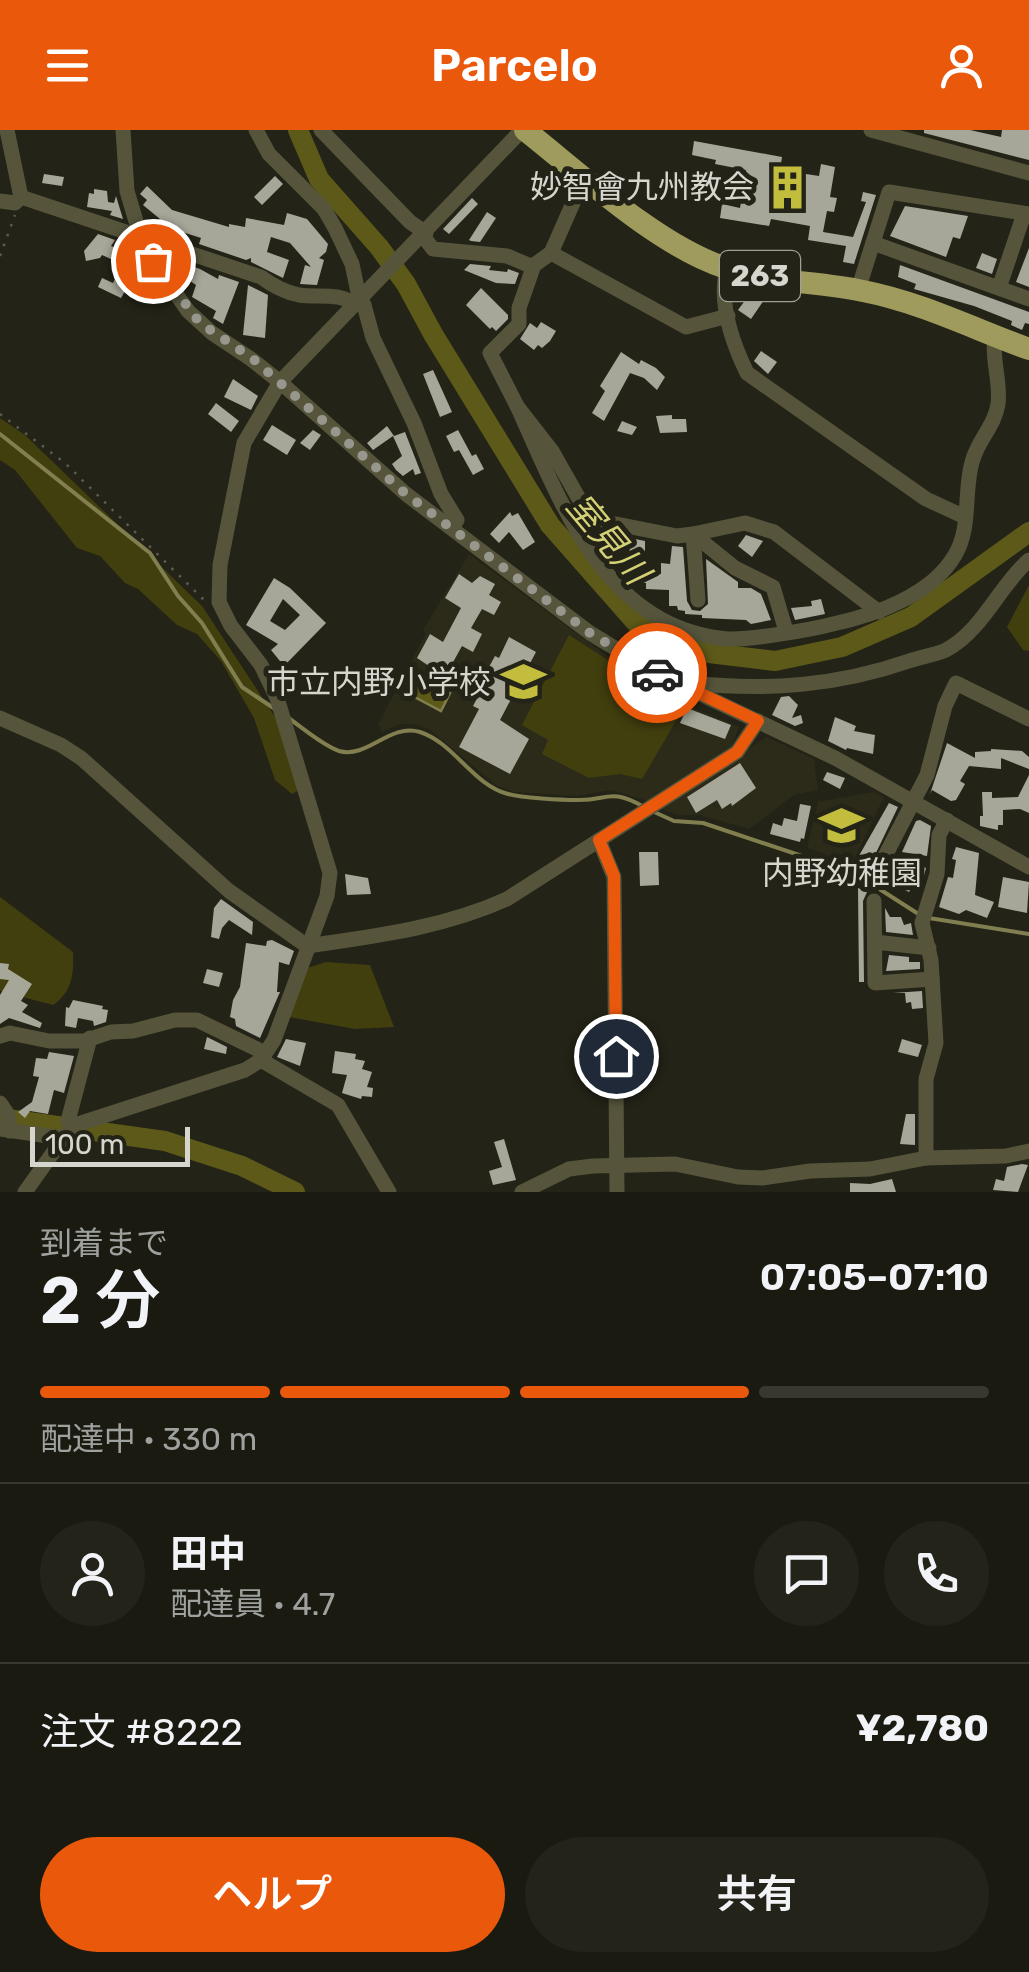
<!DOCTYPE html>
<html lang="ja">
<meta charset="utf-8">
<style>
body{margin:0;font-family:Rubik,"Noto Sans JP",sans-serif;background:#23231a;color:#f1f3f6;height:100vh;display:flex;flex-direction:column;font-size:38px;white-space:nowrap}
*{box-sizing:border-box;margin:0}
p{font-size:32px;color:#9fa19f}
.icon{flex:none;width:55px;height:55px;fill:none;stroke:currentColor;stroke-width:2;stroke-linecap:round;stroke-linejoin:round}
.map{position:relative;height:1062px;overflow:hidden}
.sheet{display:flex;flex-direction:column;background:#1a1a11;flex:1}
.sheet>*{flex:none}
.scale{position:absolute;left:30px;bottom:25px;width:160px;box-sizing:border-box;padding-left:10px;border:5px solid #d6d5ce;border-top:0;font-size:28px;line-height:35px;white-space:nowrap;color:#d6d5ce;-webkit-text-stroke:8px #232317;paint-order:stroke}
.pin{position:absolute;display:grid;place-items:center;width:85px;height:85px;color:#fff;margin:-42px;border:5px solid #fff;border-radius:50%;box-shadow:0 2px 10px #0007}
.courier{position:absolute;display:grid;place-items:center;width:100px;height:100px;margin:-50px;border:8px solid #ea580c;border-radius:50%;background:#fff;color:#222;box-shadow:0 2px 12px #0007}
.overview em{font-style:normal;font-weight:600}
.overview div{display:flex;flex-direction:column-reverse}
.overview{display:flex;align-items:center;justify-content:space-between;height:170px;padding:0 40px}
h1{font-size:65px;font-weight:600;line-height:75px}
.bar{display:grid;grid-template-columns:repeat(4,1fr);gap:15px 10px;align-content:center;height:120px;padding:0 40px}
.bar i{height:12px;border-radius:8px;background:#383831}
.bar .selected{background:#ea580c}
.bar p{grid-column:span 4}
.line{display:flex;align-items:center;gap:25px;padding:0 40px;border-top:2px solid #383831}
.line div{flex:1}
.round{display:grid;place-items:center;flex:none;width:105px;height:105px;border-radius:52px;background:#23231a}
.action{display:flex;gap:20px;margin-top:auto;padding:20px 40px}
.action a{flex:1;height:115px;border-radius:60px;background:#ea580c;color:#fff;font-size:40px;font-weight:600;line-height:115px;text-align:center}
.action a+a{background:#23231a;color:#f1f3f6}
header{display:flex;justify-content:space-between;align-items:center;height:130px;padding:0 40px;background:#ea580c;color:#fff;font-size:45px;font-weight:600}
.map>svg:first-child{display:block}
.built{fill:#2c2b19}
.green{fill:#423f0e}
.water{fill:#5d5a19;stroke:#817f4f;stroke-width:2.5}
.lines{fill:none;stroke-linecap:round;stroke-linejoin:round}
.stream{stroke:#817f4f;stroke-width:4}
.river{stroke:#5d5a19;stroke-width:20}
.building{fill:#a7a799;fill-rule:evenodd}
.path{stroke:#5d5c52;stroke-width:2.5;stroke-dasharray:2.5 8;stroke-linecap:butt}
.minor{stroke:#56553c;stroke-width:15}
.highway{stroke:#9e9b5c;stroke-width:22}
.done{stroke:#97978e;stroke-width:10;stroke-dasharray:0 18}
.route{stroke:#ea580c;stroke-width:12}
.labels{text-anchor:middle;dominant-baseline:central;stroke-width:10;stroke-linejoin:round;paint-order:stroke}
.shield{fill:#232317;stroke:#a0a097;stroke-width:2.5}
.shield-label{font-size:30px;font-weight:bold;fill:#d6d5ce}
.poi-label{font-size:32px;fill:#d6d5ce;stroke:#232317;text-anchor:end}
.water-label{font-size:35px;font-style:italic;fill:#d4d075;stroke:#232317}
</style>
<header><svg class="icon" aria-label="menu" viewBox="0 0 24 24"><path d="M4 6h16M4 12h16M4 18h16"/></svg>Parcelo<svg class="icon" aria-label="person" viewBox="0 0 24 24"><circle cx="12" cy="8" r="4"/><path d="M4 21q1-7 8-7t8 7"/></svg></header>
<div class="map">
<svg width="1029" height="1062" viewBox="0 0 1029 1062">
<rect width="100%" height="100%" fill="#232317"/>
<g class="built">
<polygon points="469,424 618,534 678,571 739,597 732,616 651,672 611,660 577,666 514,662 497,656 429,599 414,594 400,594 382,602 378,594 426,503 423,500"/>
<polygon points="767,607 814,629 818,660 794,665 749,699 700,685 678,685 656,677"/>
<polygon points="873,662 884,667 852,734 807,718 818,672"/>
</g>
<g class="green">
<polygon points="0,288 25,305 202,476 281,596 301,659 292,664 275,650 254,588 221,531 197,504 177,495 138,459 125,453 100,426 77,418 15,340 0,330"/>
<polygon points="1029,455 1029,521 1023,520 1007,497"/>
<polygon points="569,505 683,579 642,649 620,644 589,648 542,624 548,610 522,595"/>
<path d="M0 767 73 822C74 844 72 862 53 875L0 861Z"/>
<polygon points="326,832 370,835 394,897 355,899 289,887 304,839"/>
</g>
<polygon class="water" points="416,545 450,563 441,581 407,563"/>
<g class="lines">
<g class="stream">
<polyline points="0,304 150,423 178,466 202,493 242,557 275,579"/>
<path d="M287 587C303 598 322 615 339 621 368 629 389 593 420 602 454 613 473 655 508 664 522 668 561 670 577 670 608 671 609 657 644 677"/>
<polyline points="652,681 674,691 703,693 856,744 920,785"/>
<polyline points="929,788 1029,804"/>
</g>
<g class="river">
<polyline points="298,0 319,49 379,117 406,154 433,204 550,395 638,495 662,508 709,523 775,531 842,517 911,487 1029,402"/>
<polyline points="0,988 165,1011 242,1036 295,1062"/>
</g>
</g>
<g class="building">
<polygon points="924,0 970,0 1001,7 1002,0 1029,0 1029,30 924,3"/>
<polygon points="694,11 782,27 780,40 819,46 821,34 835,37 830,67 837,68 834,82 827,81 823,102 853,107 866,72 861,71 863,62 876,65 854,134 843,132 846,116 808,110 810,96 771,89 769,96 720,88 722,74 740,78 746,40 715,34 716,30 692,25"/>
<polygon points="44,44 64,47 62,56 42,53"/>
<polygon points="275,46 283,54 262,75 254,67"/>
<polygon points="147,56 172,80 229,97 229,94 245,97 246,88 284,95 287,83 307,89 328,114 326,122 319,128 324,130 317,155 300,154 305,135 311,137 290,113 271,107 267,122 289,130 283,148 251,132 251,128 246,130 199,114 201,108 179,101 177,107 152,99 150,91 160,89 143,75 147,70 140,64"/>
<polygon points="94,59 107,61 108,72 114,73 116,66 123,89 110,85 112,81 87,77 89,63 94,64"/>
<polygon points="472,68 478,74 449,104 443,99"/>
<polygon points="905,76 968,86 960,109 953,107 946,127 890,106"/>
<polygon points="487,82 496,88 480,112 471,111 469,110"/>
<polygon points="98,104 115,110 111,116 139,128 131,144 134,146 121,168 98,157 102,148 113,153 122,134 102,125 100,128 86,131 84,121"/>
<polygon points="1029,118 1029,157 1016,152"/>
<polygon points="982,123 997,129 992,144 976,138"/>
<polygon points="170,128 200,139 218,149 219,145 239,152 223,194 213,188 216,181 192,167 196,155 187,149 190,144 168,133"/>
<polygon points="470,134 491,136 489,140 507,142 508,139 519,143 515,154 496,153 464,140"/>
<polygon points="900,135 1029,182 1029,194 1025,193 1022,200 1011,195 1012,191 974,176 914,159 916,154 898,147"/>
<polygon points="248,155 268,165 265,208 243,205"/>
<polygon points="481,158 508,185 508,189 496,201 492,197 490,199 466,175"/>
<polygon points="752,161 764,170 751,189 738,180"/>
<polygon points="541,192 556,201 550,211 542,218 538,215 534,220 520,209 530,193 537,198"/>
<polygon points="761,221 777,232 768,244 754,231"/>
<polygon points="621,222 639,234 641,230 656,238 665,247 657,260 644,248 630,243 604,291 592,283 605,261 600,256"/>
<polygon points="433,240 452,282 440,287 423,244"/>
<polygon points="233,249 258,266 251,280 224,267"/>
<polygon points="216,273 239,291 231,302 208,284"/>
<polygon points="672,285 672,289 686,289 687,302 660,303 656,286"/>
<polygon points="622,291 637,297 632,305 617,301"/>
<polygon points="272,295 296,310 287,325 263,310"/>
<polygon points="387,296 394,306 405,302 421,343 415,345 413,339 403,346 396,340 392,334 402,326 393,306 373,320 367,313"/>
<polygon points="313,300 321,305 310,320 300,313"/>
<polygon points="458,300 472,326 476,324 484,339 473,345 459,320 454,322 446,306"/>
<polygon points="510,382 512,386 518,383 535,412 523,420 509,402 499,413 490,404"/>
<polygon points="746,405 763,411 752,427 738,416"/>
<polygon points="630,408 645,411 645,442 629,442"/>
<polygon points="672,416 683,417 687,471 692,480 700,481 708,474 706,429 738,452 738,458 751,458 761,464 771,490 751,494 746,490 702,488 702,485 685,484 685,481 678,480 677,476 669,476 669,460 646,459 646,453 636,452 637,444 661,444 661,433 670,434"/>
<polygon points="459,444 472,453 480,446 495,454 489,465 501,472 494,485 482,479 471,498 482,504 473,522 462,516 447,543 443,541 441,544 417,528 430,504 443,512 461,478 445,468"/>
<path d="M274 448 290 458 326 493 284 536 271 520 278 514 246 495ZM283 469 300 485 285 500 270 491Z"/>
<polygon points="821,469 825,484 795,490 791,478 812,476 811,471"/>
<polygon points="509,507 536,522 500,590 529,609 510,644 459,617 479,579 473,576 493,539 489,537 495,526 499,528"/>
<polygon points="789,566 798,575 792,588 801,585 803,593 795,596 772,585 781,567"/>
<polygon points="687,578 731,595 725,609 680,593"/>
<polygon points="835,587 856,596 854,601 875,605 873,624 847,618 846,620 828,611"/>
<polygon points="947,613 975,628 975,622 991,621 991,619 1022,621 1029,627 1029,639 1001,628 1001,639 969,636 960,651 965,654 956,670 951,671 932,660 930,664"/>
<polygon points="740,633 756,658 732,676 731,673 722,679 717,670 696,683 687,667"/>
<polygon points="827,642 845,648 840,659 823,650"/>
<polygon points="1029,645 1029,683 1020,679 1003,680 1003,695 998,695 998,700 980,696 980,686 983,686 982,662 992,662 992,668 1018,667"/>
<polygon points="889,673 898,677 874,727 885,737 892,735 897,727 926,738 921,758 914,755 909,762 885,750 887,746 856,731"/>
<polygon points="800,674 811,676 804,709 801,708 800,712 770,704 773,693 782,696 784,688 797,691"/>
<polygon points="920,690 931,696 927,726 902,722 916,691"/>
<polygon points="956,717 979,723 975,765 994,772 987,788 966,780 959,784 939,777 948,747 953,748 956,730 952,729"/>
<polygon points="639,722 658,722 659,755 640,756"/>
<polygon points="345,744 368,748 371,764 347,765"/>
<polygon points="1003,747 1029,752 1027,783 998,777"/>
<polygon points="858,758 867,762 863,771 864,852 859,852"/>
<polygon points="221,769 253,792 252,805 229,790 222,798 219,809 211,807 214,778"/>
<polygon points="885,778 890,787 901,787 904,795 911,793 913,805 886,802"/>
<polygon points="272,810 294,821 289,835 279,832 277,862 280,862 260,908 236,896 235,889 230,887 233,870 240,857 246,813 266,816 267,811"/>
<polygon points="889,825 909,827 909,832 920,832 920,839 886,841"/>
<polygon points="0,833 9,834 8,839 32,854 21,871 28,875 22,882 42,893 40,898 9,888 0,894 0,865 9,850 0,849"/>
<polygon points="207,839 223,843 219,857 203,853"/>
<polygon points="922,861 923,878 912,879 911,872 906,873 905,863 893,863"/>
<polygon points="73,870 103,876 102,879 108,880 106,892 94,896 93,891 78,888 76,898 65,896 66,877 69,878"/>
<polygon points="207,907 227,917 226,924 204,919"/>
<polygon points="286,909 306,913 300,936 277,927"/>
<polygon points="902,909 922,915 918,927 898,922"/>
<polygon points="335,921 356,924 355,929 365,931 362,939 372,942 367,957 373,958 372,967 362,966 361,969 342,963 347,945 332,943"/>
<polygon points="49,922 74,926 64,963 54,960 48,984 30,981 25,988 18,982 32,972 39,947 33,946 36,928 47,929"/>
<polygon points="906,984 915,984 915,1015 900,1014"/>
<polygon points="504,1009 516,1050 493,1055 489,1041 502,1037 494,1012"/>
<polygon points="1022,1034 1028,1035 1018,1062 993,1060 996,1049 1004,1051 1007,1037"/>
<polygon points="892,1049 896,1062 850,1062 850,1053 870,1054"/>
</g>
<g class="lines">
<g class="path">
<polyline points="0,126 15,85"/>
<polyline points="0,284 65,333 204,470"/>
</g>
<g class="minor">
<polyline points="7,0 21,67"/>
<polyline points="123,0 127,61 141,108 153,131 188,181 212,203 251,229 280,252 406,364 590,503 656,543 835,628 1029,737"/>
<polyline points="256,0 269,24 324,79 335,98 352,134 359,167 364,175 373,208 414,293 441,364 457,390 452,398"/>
<polyline points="321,0 410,92 426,103"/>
<polyline points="871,0 1029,43"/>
<polyline points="584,48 551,123 534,135 519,178 519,194 490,223 517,276 552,321 587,383 611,393 677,406 693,404 735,438 773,457 786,501"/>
<path d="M0 71 15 73 21 67 261 147C273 156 284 162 299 165 317 168 341 162 355 175"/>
<polyline points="423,106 433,119 507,126 533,137"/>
<polyline points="873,113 1029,169"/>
<polyline points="551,123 686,197 728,186"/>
<path d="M727 139C718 173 732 212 747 243L926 369 965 387"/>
<polyline points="999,158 1024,84"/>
<polyline points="858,160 889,62 1029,84"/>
<path d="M517 276C561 372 604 499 728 509 750 510 810 500 833 494 875 485 932 465 955 425 972 397 963 358 973 329 979 309 995 295 998 274 1001 251 991 229 995 206"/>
<polyline points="698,470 693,404 745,393 774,402 879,482"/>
<path d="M686 558 691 553C767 561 837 556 909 531 921 527 935 525 946 520 983 500 999 456 1029 430"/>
<path d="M0 588 61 615 81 628 229 761 307 816C375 806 443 798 507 769L737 622 758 591"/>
<polyline points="599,710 614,747 617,1062"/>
<polyline points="885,726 927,645 945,576 956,553 1029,589"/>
<polyline points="874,771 875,853 932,849"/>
<polyline points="875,812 929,818"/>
<polyline points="0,906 10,903 49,911 84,911 111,902 133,901 175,890 197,890 265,923"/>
<polyline points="261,930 338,975 389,1062"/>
<polyline points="0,973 8,985 10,1001"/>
<polyline points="72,996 68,991 90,908"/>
<polyline points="0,999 62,1008"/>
<polyline points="926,1028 926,949 936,913 931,830 922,793 937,744 939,705 947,690"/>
<polyline points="25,1062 72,996 245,940 261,930 274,910 327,766 330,743 277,568 261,535 231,496 219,472 220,435 244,313 280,252 522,0"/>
<polyline points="522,1062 569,1039 593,1036 675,1034 738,1047 762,1048 810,1041 870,1039 926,1028 1006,1026 1029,1021"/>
</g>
<path class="highway" d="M525 0C582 45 658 116 726 138 770 153 818 151 863 161 920 172 974 199 1029 219"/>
</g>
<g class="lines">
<polyline class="done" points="153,131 200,193 252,228 406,364 590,503 657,543"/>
<polyline class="route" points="616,926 614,746 599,710 737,622 758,591 657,543"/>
</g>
<defs>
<symbol id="building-bare" viewBox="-9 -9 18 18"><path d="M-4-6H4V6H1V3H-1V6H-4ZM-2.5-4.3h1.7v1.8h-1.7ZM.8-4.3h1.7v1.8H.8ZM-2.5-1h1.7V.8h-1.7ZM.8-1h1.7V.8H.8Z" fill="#c3bd3e" stroke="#232317" stroke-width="2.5" paint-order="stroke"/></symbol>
<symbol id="school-bare" viewBox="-9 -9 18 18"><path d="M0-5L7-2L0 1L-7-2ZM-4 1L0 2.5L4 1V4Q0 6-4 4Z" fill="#c3bd3e" stroke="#232317" stroke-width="2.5" paint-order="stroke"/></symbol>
</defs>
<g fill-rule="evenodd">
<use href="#building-bare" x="756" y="26" width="63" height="63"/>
<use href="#school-bare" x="492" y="520" width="63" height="63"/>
<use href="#school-bare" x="810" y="664" width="63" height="63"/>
</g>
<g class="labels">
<rect class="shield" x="720" y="121" width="80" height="50" rx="8"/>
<g class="shield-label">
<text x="760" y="146">263</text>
</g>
<g class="poi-label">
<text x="754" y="57">妙智會九州教会</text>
<text x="491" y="552">市立内野小学校</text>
<text x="842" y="743" text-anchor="middle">内野幼稚園</text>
</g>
<g class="water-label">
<text transform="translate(608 409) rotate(50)">室見川</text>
</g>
</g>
</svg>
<div class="scale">100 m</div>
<div class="pin" style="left:153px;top:131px;background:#ea580c"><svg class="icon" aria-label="bag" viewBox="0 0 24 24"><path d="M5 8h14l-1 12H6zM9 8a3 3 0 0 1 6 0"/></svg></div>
<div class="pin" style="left:616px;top:926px;background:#1f2937"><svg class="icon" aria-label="home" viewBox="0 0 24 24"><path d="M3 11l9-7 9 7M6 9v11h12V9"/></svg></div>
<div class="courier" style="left:657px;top:543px"><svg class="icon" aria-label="car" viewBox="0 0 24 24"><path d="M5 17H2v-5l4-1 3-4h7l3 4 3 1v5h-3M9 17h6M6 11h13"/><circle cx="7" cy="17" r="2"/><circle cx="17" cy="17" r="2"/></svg></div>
</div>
<section class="sheet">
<div class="overview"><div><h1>2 分</h1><p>到着まで</p></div><em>07:05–07:10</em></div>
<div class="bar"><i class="selected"></i><i class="selected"></i><i class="selected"></i><i></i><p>配達中 · 330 m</p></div>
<div class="line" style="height:180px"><a class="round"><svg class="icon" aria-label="person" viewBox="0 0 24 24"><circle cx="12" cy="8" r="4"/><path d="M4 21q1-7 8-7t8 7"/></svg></a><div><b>田中</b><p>配達員 · 4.7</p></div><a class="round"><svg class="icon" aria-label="chat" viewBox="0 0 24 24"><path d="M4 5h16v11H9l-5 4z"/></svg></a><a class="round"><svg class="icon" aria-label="phone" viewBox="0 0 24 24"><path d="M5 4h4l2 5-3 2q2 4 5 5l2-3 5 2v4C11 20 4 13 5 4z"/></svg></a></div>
<div class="line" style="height:130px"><div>注文 #8222</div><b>¥2,780</b></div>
<div class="action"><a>ヘルプ</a><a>共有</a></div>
</section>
